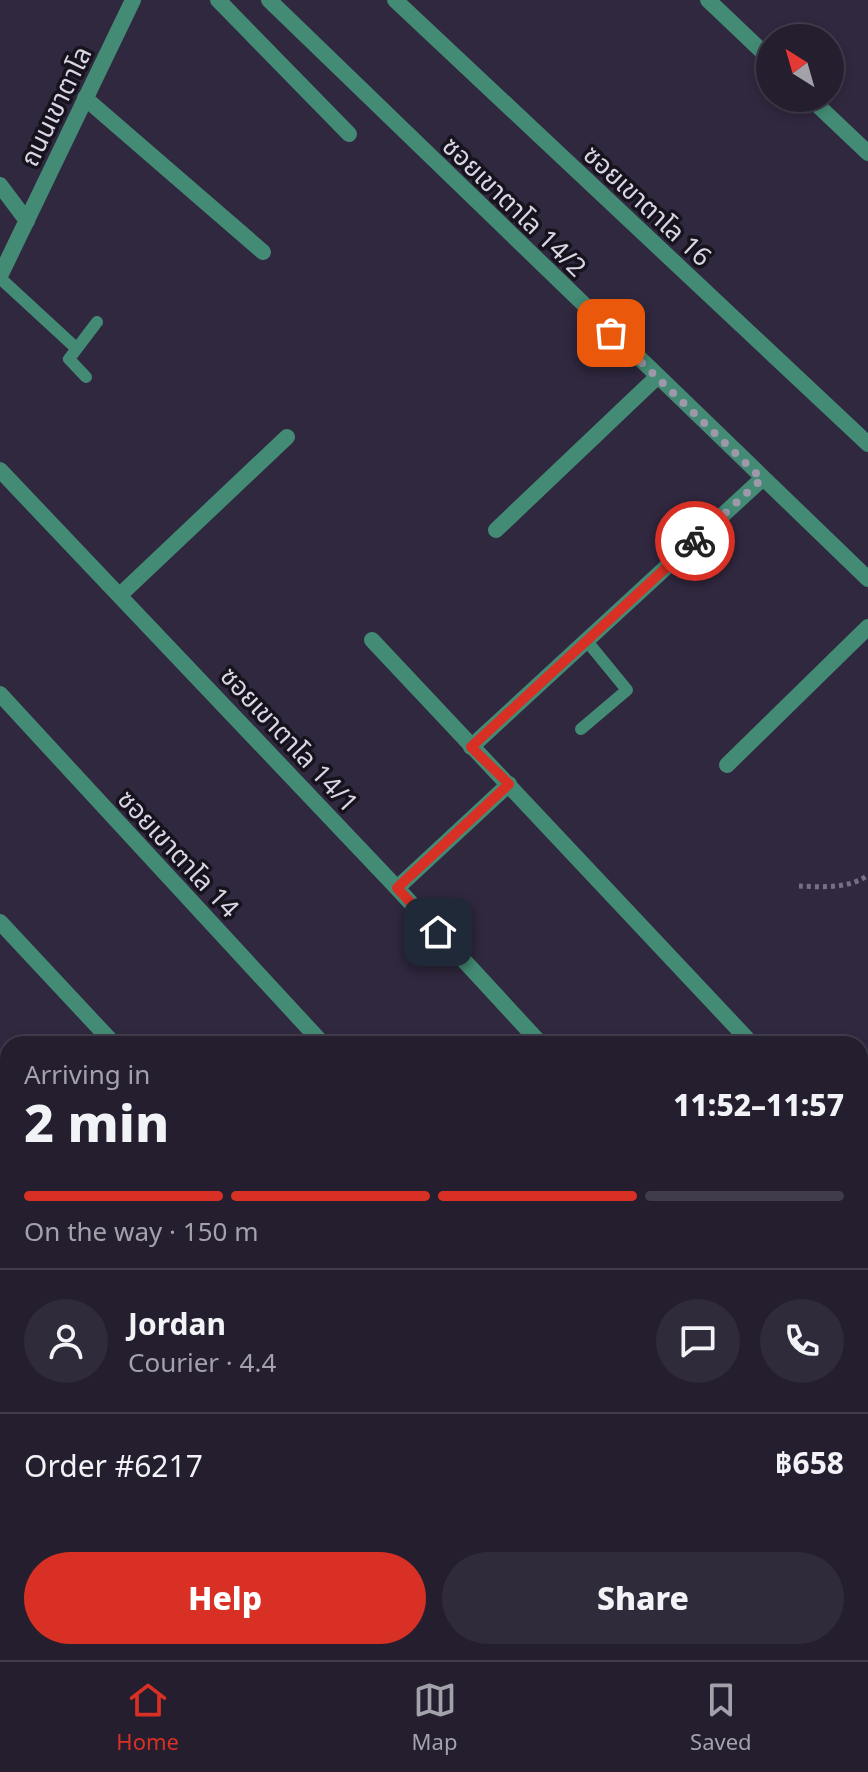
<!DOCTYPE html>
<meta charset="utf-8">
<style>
body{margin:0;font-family:"Noto Sans","Noto Sans Thai",sans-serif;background:#302b3b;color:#f1f3f6;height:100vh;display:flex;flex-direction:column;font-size:30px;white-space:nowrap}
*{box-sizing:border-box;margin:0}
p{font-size:26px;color:#a3a2aa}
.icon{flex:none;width:44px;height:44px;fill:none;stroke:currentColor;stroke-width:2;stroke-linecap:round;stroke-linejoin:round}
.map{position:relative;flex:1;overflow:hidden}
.panel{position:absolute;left:0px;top:1036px;width:868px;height:624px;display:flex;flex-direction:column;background:#241e2f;border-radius:24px 24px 0 0;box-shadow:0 4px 12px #0003,0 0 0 2px #413c4b}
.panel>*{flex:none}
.needle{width:52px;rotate:323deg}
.tools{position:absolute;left:756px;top:24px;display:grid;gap:16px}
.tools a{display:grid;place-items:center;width:88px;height:88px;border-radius:50%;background:#241e2f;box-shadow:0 4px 12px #0003,0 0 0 2px #413c4b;font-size:40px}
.pin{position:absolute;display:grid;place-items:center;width:68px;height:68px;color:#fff;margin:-34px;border-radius:16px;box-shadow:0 4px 12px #0006}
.courier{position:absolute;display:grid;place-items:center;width:80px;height:80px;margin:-40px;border:6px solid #d93025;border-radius:50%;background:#fff;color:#222;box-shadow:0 2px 10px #0007}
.headline em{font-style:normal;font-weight:800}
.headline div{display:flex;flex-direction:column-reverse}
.headline{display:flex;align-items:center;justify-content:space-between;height:136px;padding:0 24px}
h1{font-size:52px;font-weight:800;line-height:60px}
.bar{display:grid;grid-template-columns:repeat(4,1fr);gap:12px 8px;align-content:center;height:96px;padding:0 24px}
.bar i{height:10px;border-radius:6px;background:#413c4b}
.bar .active{background:#d93025}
.bar p{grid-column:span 4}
.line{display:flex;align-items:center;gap:20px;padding:0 24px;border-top:2px solid #413c4b}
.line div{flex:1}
.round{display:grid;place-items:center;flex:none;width:84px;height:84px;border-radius:42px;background:#302b3b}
.action{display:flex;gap:16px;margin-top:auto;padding:16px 24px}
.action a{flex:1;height:92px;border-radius:48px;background:#d93025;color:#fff;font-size:32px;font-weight:800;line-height:92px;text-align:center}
.action a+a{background:#302b3b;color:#f1f3f6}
.menu{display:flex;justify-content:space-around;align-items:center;height:112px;border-top:2px solid #413c4b;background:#241e2f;font-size:22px;color:#a3a2aa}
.menu a{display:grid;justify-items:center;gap:4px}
.menu .active{color:#d93025}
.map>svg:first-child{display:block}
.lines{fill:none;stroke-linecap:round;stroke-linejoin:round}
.path{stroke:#777084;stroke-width:5;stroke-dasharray:4 4;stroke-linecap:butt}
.service{stroke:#438b75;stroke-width:12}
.minor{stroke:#438b75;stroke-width:16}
.tertiary{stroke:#438b75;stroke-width:16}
.done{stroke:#9e98aa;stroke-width:8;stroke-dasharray:0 14.4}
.route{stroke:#d93025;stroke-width:10}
.labels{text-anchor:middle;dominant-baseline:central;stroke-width:7;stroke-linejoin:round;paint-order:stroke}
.street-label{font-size:26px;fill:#dad5e4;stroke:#17131d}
</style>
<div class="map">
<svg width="868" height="1660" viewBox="0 0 868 1660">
<rect width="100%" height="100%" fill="#30283f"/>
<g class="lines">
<path class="path" d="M799 886C820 887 850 889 868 875"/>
<g class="service">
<polyline points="0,278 76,348"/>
<polyline points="86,377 69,359 97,322"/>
<polyline points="581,729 627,690 586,640"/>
</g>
<g class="minor">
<polyline points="218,0 349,134"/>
<polyline points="269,0 868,579"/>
<polyline points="395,0 868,444"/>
<polyline points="708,0 770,59"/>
<polyline points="85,98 263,252"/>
<polyline points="810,98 868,153"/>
<polyline points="0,185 27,221"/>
<polyline points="0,470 397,888 541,1044"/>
<polyline points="496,530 657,377"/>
<polyline points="120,595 287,437"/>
<polyline points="372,640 752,1044"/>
<polyline points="0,694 323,1044"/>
<polyline points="471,747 762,479"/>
<polyline points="727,765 868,627"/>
<polyline points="397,888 509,784"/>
<polyline points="0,922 114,1044"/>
<polyline points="860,1228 868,1220"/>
<polyline points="0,1248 8,1257"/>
<polyline points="860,1517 868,1510"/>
<polyline points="369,1652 377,1660"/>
<polyline points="771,1652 778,1660"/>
<polyline points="715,1660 723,1652"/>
</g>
<polyline class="tertiary" points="0,276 133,0"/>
</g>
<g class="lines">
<polyline class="done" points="611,333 762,479 695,541"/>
<polyline class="route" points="438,932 397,888 509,784 471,747 695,541"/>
</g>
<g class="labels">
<g class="street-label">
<text transform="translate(55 106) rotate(-64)">ถนนเขาตาโล</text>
<text transform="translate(648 205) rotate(43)">ซอยเขาตาโล 16</text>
<text transform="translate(515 206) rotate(44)">ซอยเขาตาโล 14/2</text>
<text transform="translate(290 739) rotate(47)">ซอยเขาตาโล 14/1</text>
<text transform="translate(179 853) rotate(47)">ซอยเขาตาโล 14</text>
</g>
</g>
</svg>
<div class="tools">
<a><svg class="needle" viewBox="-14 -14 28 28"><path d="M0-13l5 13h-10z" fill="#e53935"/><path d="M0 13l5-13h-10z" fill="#a3a2aa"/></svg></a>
</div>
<div class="pin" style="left:611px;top:333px;background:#ea580c"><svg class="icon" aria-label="bag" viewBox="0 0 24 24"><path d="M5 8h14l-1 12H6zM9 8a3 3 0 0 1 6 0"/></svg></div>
<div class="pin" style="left:438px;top:932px;background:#1f2937"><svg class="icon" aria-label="home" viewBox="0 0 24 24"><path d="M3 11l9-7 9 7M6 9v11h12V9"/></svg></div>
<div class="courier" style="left:695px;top:541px"><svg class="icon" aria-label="bike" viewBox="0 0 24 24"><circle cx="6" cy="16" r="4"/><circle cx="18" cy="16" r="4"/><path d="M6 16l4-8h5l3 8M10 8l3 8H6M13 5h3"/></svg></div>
<section class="panel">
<div class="headline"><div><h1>2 min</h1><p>Arriving in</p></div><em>11:52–11:57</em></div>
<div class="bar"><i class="active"></i><i class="active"></i><i class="active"></i><i></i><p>On the way · 150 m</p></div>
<div class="line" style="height:144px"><a class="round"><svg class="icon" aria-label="person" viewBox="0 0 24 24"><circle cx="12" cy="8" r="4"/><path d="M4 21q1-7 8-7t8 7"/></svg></a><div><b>Jordan</b><p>Courier · 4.4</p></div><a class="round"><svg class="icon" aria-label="chat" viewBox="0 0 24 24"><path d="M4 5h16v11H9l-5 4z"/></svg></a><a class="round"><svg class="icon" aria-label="phone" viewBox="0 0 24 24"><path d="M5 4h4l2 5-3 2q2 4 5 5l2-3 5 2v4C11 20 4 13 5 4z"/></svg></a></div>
<div class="line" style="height:104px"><div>Order #6217</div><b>฿658</b></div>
<div class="action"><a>Help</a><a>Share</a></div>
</section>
</div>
<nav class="menu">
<a class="active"><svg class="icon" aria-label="home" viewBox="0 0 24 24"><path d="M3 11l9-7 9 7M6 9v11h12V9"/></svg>Home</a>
<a><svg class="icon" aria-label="map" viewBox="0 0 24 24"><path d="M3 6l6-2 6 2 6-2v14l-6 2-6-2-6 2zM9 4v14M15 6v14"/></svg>Map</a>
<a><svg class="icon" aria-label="saved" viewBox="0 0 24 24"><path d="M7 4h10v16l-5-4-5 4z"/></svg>Saved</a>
</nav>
